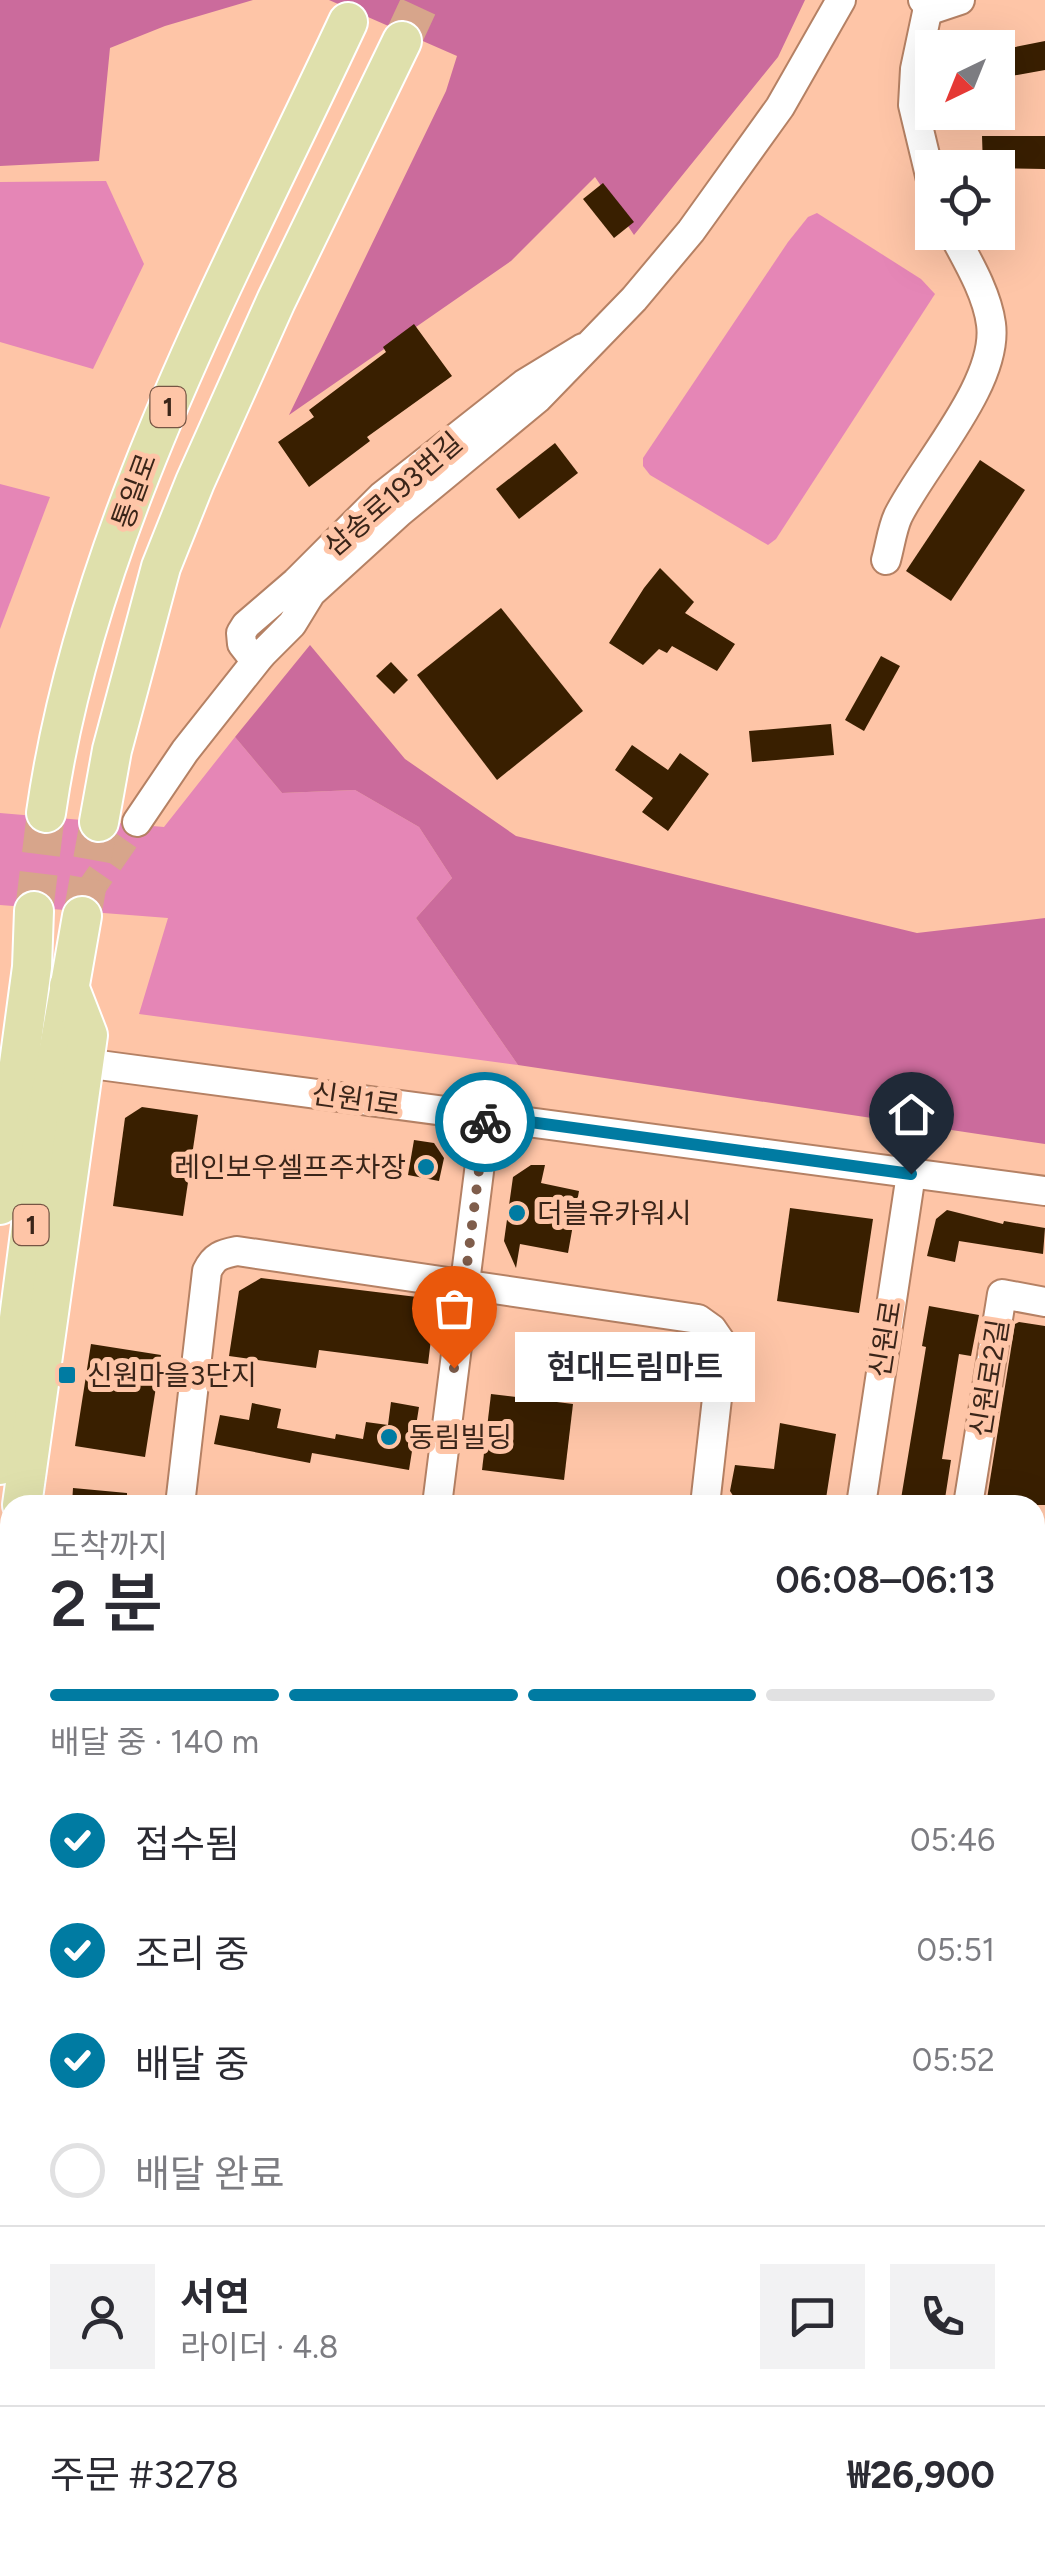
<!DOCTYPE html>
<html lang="ko">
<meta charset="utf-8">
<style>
body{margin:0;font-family:Figtree,"Noto Sans KR",sans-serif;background:#f2f2f3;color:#2b2b33;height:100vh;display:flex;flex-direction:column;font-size:38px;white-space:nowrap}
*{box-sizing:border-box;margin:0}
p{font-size:32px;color:#7c7c81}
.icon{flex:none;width:55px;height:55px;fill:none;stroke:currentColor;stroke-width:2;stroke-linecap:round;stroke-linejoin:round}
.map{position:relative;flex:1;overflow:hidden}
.details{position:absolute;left:0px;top:1495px;width:1045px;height:1062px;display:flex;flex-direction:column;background:#fff;border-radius:30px 30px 0 0;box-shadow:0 10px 40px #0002}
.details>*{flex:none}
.needle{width:65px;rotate:223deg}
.tools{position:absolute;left:915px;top:30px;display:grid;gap:20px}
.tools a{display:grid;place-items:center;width:100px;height:100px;border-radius:0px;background:#fff;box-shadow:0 10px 40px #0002;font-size:50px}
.pin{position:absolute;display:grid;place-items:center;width:85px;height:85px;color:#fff;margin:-102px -42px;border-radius:50% 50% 50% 0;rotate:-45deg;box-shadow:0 0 10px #0007}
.pin .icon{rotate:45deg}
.courier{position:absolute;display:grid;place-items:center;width:100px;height:100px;margin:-50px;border:8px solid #007ba2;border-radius:50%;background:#fff;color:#222;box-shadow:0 2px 12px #0007}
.bubble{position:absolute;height:70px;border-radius:0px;background:#fff;box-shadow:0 10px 40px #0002;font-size:32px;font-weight:600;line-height:70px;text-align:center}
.summary em{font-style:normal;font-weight:600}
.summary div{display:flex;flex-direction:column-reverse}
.summary{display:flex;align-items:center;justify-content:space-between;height:170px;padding:0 50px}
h1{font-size:65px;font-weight:600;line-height:75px}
.bar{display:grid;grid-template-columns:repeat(4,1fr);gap:15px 10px;align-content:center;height:120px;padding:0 50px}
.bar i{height:12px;border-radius:8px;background:#e1e1e2}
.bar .on{background:#007ba2}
.bar p{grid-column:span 4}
.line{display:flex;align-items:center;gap:25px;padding:0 50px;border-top:2px solid #e1e1e2}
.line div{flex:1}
.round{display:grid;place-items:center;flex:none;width:105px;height:105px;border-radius:0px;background:#f2f2f3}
ol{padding:0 50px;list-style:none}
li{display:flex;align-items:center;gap:30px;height:110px}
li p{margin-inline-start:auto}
li .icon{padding:10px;border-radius:50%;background:#007ba2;color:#fff;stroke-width:4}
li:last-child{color:#7c7c81}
li i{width:55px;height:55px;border:5px solid #e1e1e2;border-radius:50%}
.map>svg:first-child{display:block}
.green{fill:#e586b6}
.forest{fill:#cb6b9c}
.building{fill:#391f00}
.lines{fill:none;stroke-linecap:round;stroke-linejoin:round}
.minor-tunnel{stroke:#d7a58b;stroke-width:28;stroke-dasharray:28 14;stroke-linecap:butt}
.major-tunnel{stroke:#d7a58b;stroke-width:38;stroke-dasharray:38 19;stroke-linecap:butt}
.minor-casing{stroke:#b58164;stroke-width:32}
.major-casing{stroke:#fff;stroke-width:42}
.minor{stroke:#fff;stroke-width:28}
.major{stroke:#dfe0ac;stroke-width:38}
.done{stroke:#7f5d4b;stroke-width:10;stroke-dasharray:0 18}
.route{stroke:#007ba2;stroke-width:12}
.poi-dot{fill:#007ba2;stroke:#fec5a7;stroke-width:4}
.labels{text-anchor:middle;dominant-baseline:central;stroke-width:10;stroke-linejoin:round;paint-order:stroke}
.shield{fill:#fec5a7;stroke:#755544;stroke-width:2.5}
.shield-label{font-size:25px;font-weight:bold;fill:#3a2519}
.street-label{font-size:28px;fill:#3a2519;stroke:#fec5a7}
.poi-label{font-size:28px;fill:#3a2519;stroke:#fec5a7;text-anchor:start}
</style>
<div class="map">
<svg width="1045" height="2557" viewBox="0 0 1045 2557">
<rect width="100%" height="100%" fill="#fec5a7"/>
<g class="green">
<polygon points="106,181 144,264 93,369 0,342 0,182"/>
<polygon points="817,213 921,279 935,294 776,539 768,545 650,475 643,466 643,458 788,242 808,217"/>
<polygon points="0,484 50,497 0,629"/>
<polygon points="235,737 282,793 355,790 419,827 452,878 416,918 518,1065 139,1014 168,918 0,905 0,813 164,827"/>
</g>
<g class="forest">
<polygon points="0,0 253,0 165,26 110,48 99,161 0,166"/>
<polygon points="329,0 805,0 778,57 634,235 595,177 511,261 289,415 446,91 457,56"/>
<polygon points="310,645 405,759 516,836 917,933 1045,918 1045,1144 518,1065 416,918 452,878 419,827 355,790 282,793 235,737"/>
</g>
<g class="building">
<polygon points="1045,41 1045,70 1006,77 1000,50"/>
<polygon points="982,136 1045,136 1045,169 983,168"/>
<polygon points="603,183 634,222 614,238 583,199"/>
<polygon points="414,324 452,376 367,437 370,441 309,487 278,442 314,417 309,410 386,352 383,347"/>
<polygon points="555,443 578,473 519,519 496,489"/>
<polygon points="980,460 1025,490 951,601 906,571"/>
<polygon points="660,568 694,602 685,613 735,644 717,671 672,646 667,653 659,649 643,665 609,643 644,588"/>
<polygon points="501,608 583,711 497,780 417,675"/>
<polygon points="881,656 900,666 864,731 845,720"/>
<polygon points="391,662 408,680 394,694 376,676"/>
<polygon points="831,724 834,755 752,762 749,731"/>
<polygon points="632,745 668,770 680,753 709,774 668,831 642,812 653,798 615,770"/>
<polygon points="142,1107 198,1115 183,1216 113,1206 125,1118"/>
<polygon points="414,1140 434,1143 444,1158 439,1181 408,1175"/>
<polygon points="531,1165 545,1165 541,1183 579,1191 568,1253 520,1244 516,1268 504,1241 513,1177"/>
<polygon points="790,1208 873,1219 859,1313 777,1301"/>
<polygon points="947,1210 1003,1224 1004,1221 1045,1228 1043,1254 959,1241 955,1262 927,1256 936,1219"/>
<polygon points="261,1278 417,1297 433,1323 428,1364 319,1350 316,1368 229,1356 239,1291"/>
<polygon points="929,1306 979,1315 971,1356 959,1354 942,1459 951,1460 944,1505 900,1505 926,1347 922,1346"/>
<polygon points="1019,1322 1045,1326 1045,1505 986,1505 1015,1324"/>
<polygon points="91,1344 161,1355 145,1457 75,1446"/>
<polygon points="491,1394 573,1404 564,1480 482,1470"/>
<polygon points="391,1402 419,1407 409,1470 312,1453 310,1463 214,1444 220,1415 249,1420 252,1403 281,1409 277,1428 335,1439 336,1434 363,1439 366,1422 388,1425"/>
<polygon points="780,1423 836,1434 825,1505 739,1505 730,1491 735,1465 774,1469"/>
<polygon points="73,1488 127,1493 127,1505 72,1505"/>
</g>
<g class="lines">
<polyline class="minor-tunnel" points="85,897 137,822"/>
<g class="major-tunnel">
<polyline points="402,41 421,0"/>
<polyline points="34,911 46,813"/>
<polyline points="82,916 99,822"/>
</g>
<defs>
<g id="minor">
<polyline points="923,0 929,3 915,69 913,105 932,184"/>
<polyline points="927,11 960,0"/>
<polyline points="583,348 524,384 382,496 296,582 246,625 241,633 242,644 249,653 261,655 292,624 311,593 400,512 537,399 634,299 691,231 780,107 841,0"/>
<path d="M886 560C890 546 892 529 898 516 923 465 999 383 991 324 987 293 967 260 952 232"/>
<polyline points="137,822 185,751 261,655"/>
<polyline points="84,1063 1045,1191"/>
<path d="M180 1505 207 1271C214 1256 222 1254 237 1251L698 1319 712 1329 723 1345 705 1505"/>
<polyline points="437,1505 486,1116"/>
<polyline points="861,1505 911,1174"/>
<polyline points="968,1505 1002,1294 1045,1302"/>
<polyline points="1035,1591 1045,1593"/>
<polyline points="1035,1846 1045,1847"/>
<polyline points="120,2548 166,2557"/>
<polyline points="525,2548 581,2557"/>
<polyline points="449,2557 450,2548"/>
<polyline points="724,2557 725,2548"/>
</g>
<g id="major">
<path d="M46 813C86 533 230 275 348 22"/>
<polyline points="99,822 112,750 161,567 195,482 276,301 402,41"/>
<polyline points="0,1205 32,967 34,911"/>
<polyline points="0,1465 40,1156 82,916"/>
<polyline points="22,1505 88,1035 69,986"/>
<polyline points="0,1658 10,1588"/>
<polyline points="0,1798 10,1809"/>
<polyline points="0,1850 10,1852"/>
<polyline points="0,1891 10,1888"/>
<polyline points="1035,1994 1045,1996"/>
</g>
</defs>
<use href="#minor" class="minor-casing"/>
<use href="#major" class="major-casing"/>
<use href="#minor" class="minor"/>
<use href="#major" class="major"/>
</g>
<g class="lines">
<polyline class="done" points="454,1368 485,1122"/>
<polyline class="route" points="485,1122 486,1116 911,1174"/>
</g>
<g class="poi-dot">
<circle cx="426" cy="1167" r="10"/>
<circle cx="517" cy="1213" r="10"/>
<rect x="57" y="1365" width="20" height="20" rx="5"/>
<circle cx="389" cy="1437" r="10"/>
</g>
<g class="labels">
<g class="shield">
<rect x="150.5" y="387" width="35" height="40" rx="8"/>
<rect x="13.5" y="1205" width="35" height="40" rx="8"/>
</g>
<g class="shield-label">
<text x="168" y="407">1</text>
<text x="31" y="1225">1</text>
</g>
<g class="street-label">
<text transform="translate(134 491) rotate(-70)">통일로</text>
<text transform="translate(393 494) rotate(-41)">삼송로193번길</text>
<text transform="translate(356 1099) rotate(8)">신원1로</text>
<text transform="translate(885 1339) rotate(-81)">신원로</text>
<text transform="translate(989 1378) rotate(-81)">신원로2길</text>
</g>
<g class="poi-label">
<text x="406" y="1167" text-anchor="end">레인보우셀프주차장</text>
<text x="537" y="1213">더블유카워시</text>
<text x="87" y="1375">신원마을3단지</text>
<text x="409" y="1437">동림빌딩</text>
</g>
</g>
</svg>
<div class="tools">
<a><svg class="needle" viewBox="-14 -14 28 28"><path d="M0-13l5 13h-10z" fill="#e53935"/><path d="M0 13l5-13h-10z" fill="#7c7c81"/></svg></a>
<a><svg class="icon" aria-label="locate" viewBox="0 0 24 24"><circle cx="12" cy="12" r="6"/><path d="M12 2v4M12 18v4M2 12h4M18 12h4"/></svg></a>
</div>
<div class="pin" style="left:454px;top:1368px;background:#ea580c"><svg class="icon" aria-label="bag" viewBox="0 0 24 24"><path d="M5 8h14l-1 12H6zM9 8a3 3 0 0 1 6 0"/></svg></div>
<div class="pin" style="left:911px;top:1174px;background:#1f2937"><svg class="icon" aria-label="home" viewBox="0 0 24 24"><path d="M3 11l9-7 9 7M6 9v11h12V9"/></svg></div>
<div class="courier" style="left:485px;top:1122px"><svg class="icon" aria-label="bike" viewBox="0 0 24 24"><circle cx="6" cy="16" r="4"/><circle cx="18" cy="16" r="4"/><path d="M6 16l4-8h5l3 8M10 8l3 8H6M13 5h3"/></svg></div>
<div class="bubble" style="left:515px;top:1332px;width:240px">현대드림마트</div>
<section class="details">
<div class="summary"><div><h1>2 분</h1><p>도착까지</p></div><em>06:08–06:13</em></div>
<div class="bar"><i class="on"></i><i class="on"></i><i class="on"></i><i></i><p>배달 중 · 140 m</p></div>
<ol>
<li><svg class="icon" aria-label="check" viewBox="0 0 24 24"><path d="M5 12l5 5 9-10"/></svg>접수됨<p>05:46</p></li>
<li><svg class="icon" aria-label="check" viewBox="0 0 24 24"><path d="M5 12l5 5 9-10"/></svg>조리 중<p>05:51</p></li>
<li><svg class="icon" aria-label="check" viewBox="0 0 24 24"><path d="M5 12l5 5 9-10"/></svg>배달 중<p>05:52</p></li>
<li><i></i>배달 완료</li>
</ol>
<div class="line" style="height:180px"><a class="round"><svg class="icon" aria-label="person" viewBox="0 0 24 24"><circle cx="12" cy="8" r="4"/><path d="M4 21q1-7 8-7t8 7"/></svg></a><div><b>서연</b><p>라이더 · 4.8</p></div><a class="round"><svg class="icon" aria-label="chat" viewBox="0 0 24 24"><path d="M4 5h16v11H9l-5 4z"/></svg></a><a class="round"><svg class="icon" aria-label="phone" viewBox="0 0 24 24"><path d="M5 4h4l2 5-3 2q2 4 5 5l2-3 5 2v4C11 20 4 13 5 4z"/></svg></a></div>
<div class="line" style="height:130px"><div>주문 #3278</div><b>₩26,900</b></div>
</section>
</div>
